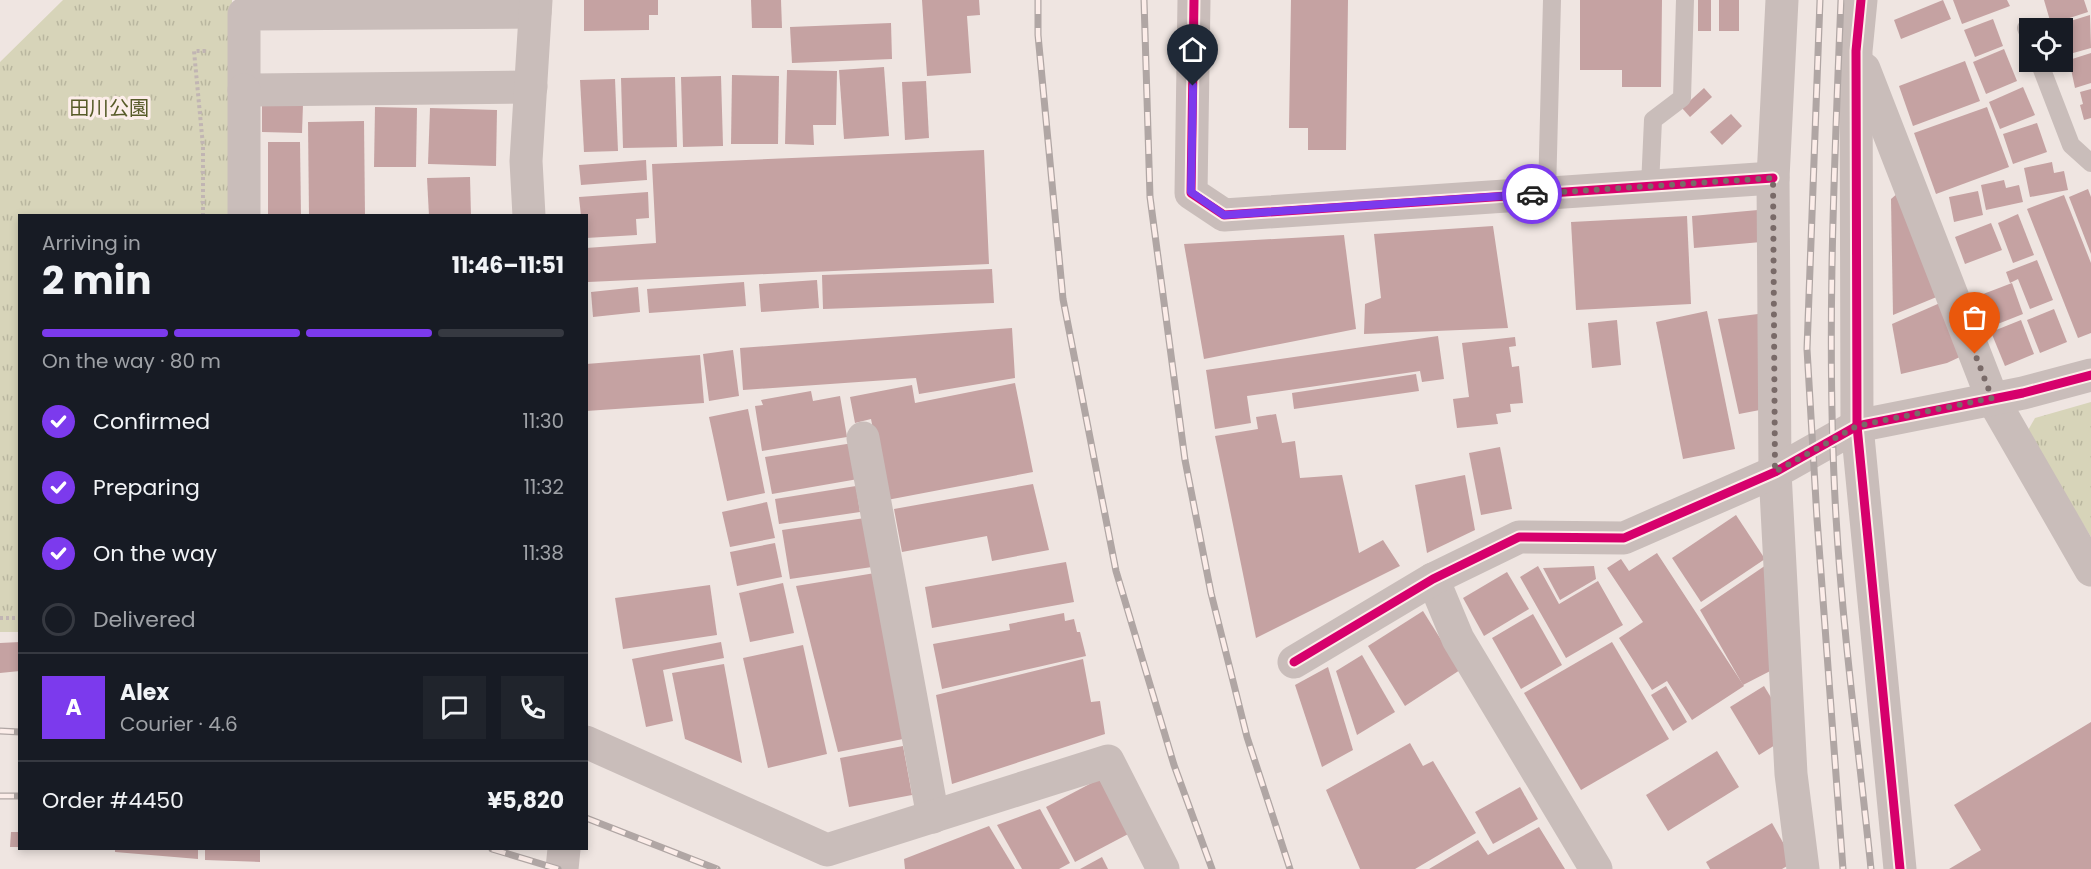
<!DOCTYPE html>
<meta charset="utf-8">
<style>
body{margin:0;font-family:Poppins,"Noto Sans JP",sans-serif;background:#20242c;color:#f1f3f6;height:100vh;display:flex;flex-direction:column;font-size:22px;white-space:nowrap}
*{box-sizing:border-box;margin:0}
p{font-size:20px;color:#9ea1a6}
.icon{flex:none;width:33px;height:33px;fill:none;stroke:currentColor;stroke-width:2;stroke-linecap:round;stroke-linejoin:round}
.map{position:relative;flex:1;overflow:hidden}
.panel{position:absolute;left:18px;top:214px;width:570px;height:636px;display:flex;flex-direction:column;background:#171b24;border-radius:0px;box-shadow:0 3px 9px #0003}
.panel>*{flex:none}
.controls{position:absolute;left:2019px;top:18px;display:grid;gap:12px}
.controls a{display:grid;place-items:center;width:54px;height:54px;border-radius:0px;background:#171b24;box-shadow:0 3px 9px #0003;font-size:30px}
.pin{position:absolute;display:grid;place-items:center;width:51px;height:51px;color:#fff;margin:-62px -26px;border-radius:50% 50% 50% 0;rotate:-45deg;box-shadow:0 0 6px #0007}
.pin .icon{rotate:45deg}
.courier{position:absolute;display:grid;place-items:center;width:60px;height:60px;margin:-30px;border:4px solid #7c3aed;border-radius:50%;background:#fff;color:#222;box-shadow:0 2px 8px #0007}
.overview em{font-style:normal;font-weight:700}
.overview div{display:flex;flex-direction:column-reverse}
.overview{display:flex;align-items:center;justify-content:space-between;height:102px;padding:0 24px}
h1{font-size:39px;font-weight:700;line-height:45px}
.bar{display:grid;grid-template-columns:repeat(4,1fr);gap:9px 6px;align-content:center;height:72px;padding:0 24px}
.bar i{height:8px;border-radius:4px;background:#363941}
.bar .on{background:#7c3aed}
.bar p{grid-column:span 4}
.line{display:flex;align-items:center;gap:15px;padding:0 24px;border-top:2px solid #363941}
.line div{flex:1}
.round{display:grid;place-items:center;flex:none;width:63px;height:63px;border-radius:0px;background:#20242c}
ol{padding:0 24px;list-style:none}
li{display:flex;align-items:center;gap:18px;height:66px}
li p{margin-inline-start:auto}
li .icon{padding:6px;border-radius:50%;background:#7c3aed;color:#fff;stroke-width:4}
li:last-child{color:#9ea1a6}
li i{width:33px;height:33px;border:3px solid #363941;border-radius:50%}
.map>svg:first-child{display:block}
.park{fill:url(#park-tufts)}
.building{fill:#c5a2a2}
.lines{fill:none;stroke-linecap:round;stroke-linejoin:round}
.path{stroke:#c1b5b3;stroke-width:4;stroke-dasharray:3 3;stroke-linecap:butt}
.lane{stroke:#c9bdba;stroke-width:18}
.street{stroke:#c9bdba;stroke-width:33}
.rail-casing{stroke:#b0a6a4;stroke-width:7}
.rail{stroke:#fcede9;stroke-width:4.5;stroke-dasharray:14;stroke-linecap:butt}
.cycleway-casing{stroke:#fcede9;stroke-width:13}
.cycleway{stroke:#d6006c;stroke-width:9}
.done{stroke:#796a68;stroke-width:6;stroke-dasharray:0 10.8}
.route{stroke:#7c3aed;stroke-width:8}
.labels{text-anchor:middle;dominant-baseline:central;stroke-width:6;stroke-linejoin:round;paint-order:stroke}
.park-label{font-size:20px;fill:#575b28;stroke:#fcede9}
</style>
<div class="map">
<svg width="2091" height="869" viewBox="0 0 2091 869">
<defs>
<pattern id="park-tufts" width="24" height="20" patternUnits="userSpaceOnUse" patternTransform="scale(1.5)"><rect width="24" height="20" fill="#d7d4b9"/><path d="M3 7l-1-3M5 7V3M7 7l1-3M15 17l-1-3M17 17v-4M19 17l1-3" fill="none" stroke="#b9b69f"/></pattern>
</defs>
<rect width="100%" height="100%" fill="#efe5e1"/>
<g class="park">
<polygon points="63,0 232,0 234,216 20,216 20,632 0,632 0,62"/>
<polygon points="2091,402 2091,537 2027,432 2035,418"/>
</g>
<g class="building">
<polygon points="584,0 658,0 658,15 649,15 649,30 584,31"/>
<polygon points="751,0 781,0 782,28 752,28"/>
<polygon points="922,0 979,0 980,15 967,16 971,73 927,76"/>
<polygon points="1291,0 1348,0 1346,150 1308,150 1308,128 1289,128"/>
<polygon points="1580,0 1662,0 1661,87 1622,87 1622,70 1580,70"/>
<rect x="1698" y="0" width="13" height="31"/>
<rect x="1719" y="0" width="20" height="31"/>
<polygon points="1943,0 1951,19 1901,39 1894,20"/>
<polygon points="1953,0 2007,0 2010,6 1962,24"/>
<polygon points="2044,0 2084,0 2088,12 2051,24"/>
<polygon points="2090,15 2091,48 2066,55 2062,28 2058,28 2057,25"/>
<polygon points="1993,19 2003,46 1975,57 1964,30"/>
<polygon points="891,23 892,59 792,63 790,27"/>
<polygon points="2004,49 2017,81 1986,94 1973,62"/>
<polygon points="2091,53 2091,83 2075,88 2069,60"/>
<polygon points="1965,61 1980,101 1913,126 1899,86"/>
<polygon points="884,67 889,136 844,139 839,70"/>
<polygon points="787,70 837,71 836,125 813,125 814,145 785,144"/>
<polygon points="732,75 779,76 778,144 731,144"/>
<polygon points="721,76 723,146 683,147 681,77"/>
<polygon points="675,77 677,147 623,148 621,78"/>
<polygon points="615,79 618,151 584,152 580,80"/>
<polygon points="926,81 929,138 905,140 902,82"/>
<polygon points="2023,87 2035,115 2000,129 1989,102"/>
<polygon points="1704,88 1712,97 1690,117 1682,108"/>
<polygon points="2091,89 2091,118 2084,120 2080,105 2083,104 2080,92"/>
<polygon points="262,103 303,104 302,133 262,132"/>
<polygon points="375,107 417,108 416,167 374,167"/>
<polygon points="1987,107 2009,167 1936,194 1914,133"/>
<polygon points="430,108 497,110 496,166 428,164"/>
<polygon points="1731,114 1742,126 1722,145 1710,132"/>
<polygon points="364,121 365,216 309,216 308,122"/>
<polygon points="2037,123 2047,152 2013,164 2003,134"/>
<polygon points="268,142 300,142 301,216 268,216"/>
<polygon points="984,150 989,264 588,282 586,248 656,243 652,164"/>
<polygon points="646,160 647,180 581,185 579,165"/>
<polygon points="2052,162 2054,173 2064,171 2068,190 2030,197 2024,168"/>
<polygon points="470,177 471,216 429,216 427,178"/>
<polygon points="2004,180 2006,188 2019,185 2023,202 1986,210 1981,185"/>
<polygon points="2088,189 2091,197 2091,254 2069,197"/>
<polygon points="1978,191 1983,215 1954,222 1949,197"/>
<polygon points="648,192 649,218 636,219 637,235 586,238 586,216 581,216 579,197"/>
<polygon points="1898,193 1939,296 1893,315 1891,199"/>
<polygon points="2064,195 2091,263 2091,333 2078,338 2027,209"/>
<polygon points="1758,210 1761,242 1694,248 1692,216"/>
<polygon points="2018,214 2034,255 2013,263 1998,223"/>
<polygon points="1687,216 1691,304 1576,310 1571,222"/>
<polygon points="1991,223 2002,250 1965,264 1955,237"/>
<polygon points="1493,226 1508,328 1364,334 1365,304 1381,298 1374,234"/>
<polygon points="1344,235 1356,329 1204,359 1184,244"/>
<polygon points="2037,260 2053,300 2030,309 2018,279 2010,283 2006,272"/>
<polygon points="992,269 994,303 823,309 822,275"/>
<polygon points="817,280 819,308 761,312 759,284"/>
<polygon points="744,282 746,306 649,313 647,289"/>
<polygon points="2012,283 2023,314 1990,327 1978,296"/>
<polygon points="638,287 640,312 593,317 591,292"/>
<polygon points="1940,303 1962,356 1947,363 1901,374 1892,324"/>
<polygon points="2054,309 2067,342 2040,353 2027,320"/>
<polygon points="1707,311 1735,449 1683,459 1656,322"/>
<polygon points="1758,314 1765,409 1739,414 1718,319"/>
<polygon points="1617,320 1621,365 1592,368 1588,323"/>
<polygon points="2021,320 2034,354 2005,366 1991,332"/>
<polygon points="1012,328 1015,378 919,394 916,378 743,390 740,348"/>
<polygon points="1438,336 1444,379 1422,382 1420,371 1247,396 1251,423 1215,429 1206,370"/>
<polygon points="1515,337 1516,346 1509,347 1512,367 1519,366 1523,403 1510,404 1511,412 1496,414 1498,424 1457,428 1453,399 1469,397 1462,343"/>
<polygon points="733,350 739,396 709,401 703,354"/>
<polygon points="700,355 704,403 586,411 586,364"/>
<polygon points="1416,374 1419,391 1294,409 1292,393"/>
<polygon points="1015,383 1033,472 887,500 871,419 855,423 850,397 912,385 915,403"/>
<polygon points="811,391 813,401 840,396 847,437 762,451 755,406 763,405 761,400"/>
<polygon points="748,409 765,493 727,501 709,417"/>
<polygon points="1276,414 1282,443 1295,441 1300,478 1342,475 1359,553 1383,540 1400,566 1256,638 1215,436 1258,429 1256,417"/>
<polygon points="853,443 858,479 772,494 765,457"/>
<polygon points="1500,447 1512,509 1481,515 1469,453"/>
<polygon points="1465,475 1475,530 1427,553 1415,485"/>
<polygon points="1033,484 1049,550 992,561 987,536 902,552 894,509"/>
<polygon points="856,486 860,512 779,524 775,499"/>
<polygon points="767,502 775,538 730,547 722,512"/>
<polygon points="1736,515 1765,559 1701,602 1672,558"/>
<polygon points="865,518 872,567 790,579 782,530"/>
<polygon points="775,543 782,577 737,586 730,552"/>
<polygon points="1657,553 1744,686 1692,720 1667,681 1652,690 1619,638 1643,622 1607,568 1621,559 1629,571"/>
<polygon points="1066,562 1074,602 932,628 925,587"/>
<polygon points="1769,563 1776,668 1743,685 1700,610"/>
<polygon points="1538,566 1559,604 1598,581 1623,625 1566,658 1520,577"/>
<polygon points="1594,566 1596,579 1560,600 1543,568"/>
<polygon points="1507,572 1529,609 1484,636 1463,598"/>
<polygon points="875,573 903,739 838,752 796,586"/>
<polygon points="783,583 794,633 750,642 739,593"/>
<polygon points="710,585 717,635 623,649 615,598"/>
<polygon points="1423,611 1460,670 1405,706 1368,646"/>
<polygon points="1064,613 1065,621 1074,619 1077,632 1080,632 1086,656 942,689 933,644 1010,630 1009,624"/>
<polygon points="1533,614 1562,665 1521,689 1492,638"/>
<polygon points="20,642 20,671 0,673 0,643"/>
<polygon points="721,642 724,658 663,670 673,721 646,727 632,659"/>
<polygon points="1612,642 1669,739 1581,790 1524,693"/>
<polygon points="803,645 827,754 768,768 743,658"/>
<polygon points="1362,655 1395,712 1357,735 1336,671"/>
<polygon points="1083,659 1091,702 1100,701 1105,734 952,784 936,695"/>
<polygon points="724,664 742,763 685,739 672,673"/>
<polygon points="1328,667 1353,750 1322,767 1295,685"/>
<polygon points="1666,686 1687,722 1673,731 1651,695"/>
<polygon points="1764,686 1781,714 1783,740 1759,755 1730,707"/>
<polygon points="2091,722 2091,869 1949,869 1981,850 1954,805"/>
<polygon points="1410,743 1423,766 1433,761 1476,833 1415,869 1360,869 1326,790"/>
<polygon points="903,746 912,795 849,807 840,758"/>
<polygon points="1717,751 1739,787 1668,831 1646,795"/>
<polygon points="1103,777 1132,832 1075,862 1046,807"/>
<polygon points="1520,787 1538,819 1493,844 1475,812"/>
<polygon points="1040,809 1070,863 1059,869 1022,869 997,825"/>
<polygon points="1772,823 1794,862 1782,869 1710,869 1706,862"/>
<polygon points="989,826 1015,869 905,869 904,859"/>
<polygon points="1539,827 1565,869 1429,869 1478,840 1488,855"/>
<polygon points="11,832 20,832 20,847 10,847"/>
<polygon points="115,849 198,849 198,859 115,852"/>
<polygon points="205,849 260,849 260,862 205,860"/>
<polygon points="1102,857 1108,869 1080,869"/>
</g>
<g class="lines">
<g class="path">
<polyline points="203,216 203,146 194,51 207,51"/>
<polyline points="0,618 20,618"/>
</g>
<g class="lane">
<polyline points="2026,28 2030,38"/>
<polyline points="2039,62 2071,145 2091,163"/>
<polyline points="1650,186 1653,120 1682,98 1685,0"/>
<polyline points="1547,193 1552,0"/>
</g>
<g class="street">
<polyline points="1194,0 1191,193 1224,215 1773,178"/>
<polyline points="1782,0 1773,178 1775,472 1791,774 1803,869"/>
<polyline points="1861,0 1856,51 1857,426 1900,869"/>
<polyline points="1864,69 1992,398 2091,570"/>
<polyline points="531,87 244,90 244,14 535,12"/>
<polyline points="244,90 244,216"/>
<polyline points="529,216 526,161 536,0"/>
<polyline points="863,438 933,817"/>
<polyline points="1433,579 1458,639 1596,869"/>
<polyline points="1294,662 1433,579 1519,537 1624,538 1775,472 1857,426 2023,393 2091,375"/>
<polyline points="586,742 827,850 1108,761 1163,869"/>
<polyline points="562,869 564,849"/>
</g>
<defs>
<g id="rail">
<polyline points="1038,0 1038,35 1063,299 1116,571 1174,765 1212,869"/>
<polyline points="1144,0 1150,197 1185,460 1211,593 1247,737 1290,869"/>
<polyline points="1820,0 1807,349 1817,519 1843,869"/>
<path d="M1841 0C1834 172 1826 345 1836 517 1843 634 1859 752 1871 869"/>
<polyline points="0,731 20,732"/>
<polyline points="0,796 20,796"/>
<polyline points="586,818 717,869"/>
<polyline points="492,849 558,869"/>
</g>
</defs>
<use href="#rail" class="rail-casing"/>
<use href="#rail" class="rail"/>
<defs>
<g id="cycleway">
<polyline points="1194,0 1191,193 1224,215 1773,178"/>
<polyline points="1861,0 1856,51 1857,426 1900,869"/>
<polyline points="1294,662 1433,579 1519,537 1624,538 1775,472 1857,426 2023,393 2091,375"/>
</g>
</defs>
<use href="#cycleway" class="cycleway-casing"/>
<use href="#cycleway" class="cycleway"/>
</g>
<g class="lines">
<polyline class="done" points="1532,194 1773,178 1775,472 1857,426 1992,398 1975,354"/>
<polyline class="route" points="1193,86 1191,192 1224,215 1532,194"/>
</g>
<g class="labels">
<g class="park-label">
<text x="109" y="108">田川公園</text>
</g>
</g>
</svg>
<div class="controls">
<a><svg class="icon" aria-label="locate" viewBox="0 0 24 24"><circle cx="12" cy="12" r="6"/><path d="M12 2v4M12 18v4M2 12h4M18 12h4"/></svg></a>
</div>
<div class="pin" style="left:1975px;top:354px;background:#ea580c"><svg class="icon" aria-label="bag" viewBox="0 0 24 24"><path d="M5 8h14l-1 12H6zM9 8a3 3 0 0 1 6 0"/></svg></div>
<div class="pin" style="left:1193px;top:86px;background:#1f2937"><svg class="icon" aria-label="home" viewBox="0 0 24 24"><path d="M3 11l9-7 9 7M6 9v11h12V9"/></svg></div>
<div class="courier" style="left:1532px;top:194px"><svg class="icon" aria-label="car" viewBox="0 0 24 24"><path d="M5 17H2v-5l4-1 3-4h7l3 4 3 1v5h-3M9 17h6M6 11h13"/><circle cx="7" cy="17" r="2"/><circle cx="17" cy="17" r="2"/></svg></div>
<section class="panel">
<div class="overview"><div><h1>2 min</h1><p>Arriving in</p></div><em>11:46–11:51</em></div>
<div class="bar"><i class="on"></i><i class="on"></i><i class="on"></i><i></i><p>On the way · 80 m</p></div>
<ol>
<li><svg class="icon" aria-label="check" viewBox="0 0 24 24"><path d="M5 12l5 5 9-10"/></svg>Confirmed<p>11:30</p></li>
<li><svg class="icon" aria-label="check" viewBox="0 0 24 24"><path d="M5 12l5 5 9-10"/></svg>Preparing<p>11:32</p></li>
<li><svg class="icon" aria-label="check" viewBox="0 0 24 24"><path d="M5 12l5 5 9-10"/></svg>On the way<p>11:38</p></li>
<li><i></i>Delivered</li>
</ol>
<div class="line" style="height:108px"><b class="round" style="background:#7c3aed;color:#fff">A</b><div><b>Alex</b><p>Courier · 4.6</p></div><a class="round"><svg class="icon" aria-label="chat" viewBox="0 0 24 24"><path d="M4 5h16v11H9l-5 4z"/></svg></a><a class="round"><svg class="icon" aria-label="phone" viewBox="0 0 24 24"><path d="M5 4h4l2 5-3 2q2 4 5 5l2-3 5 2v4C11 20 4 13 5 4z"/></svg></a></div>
<div class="line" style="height:78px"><div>Order #4450</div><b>¥5,820</b></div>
</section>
</div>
